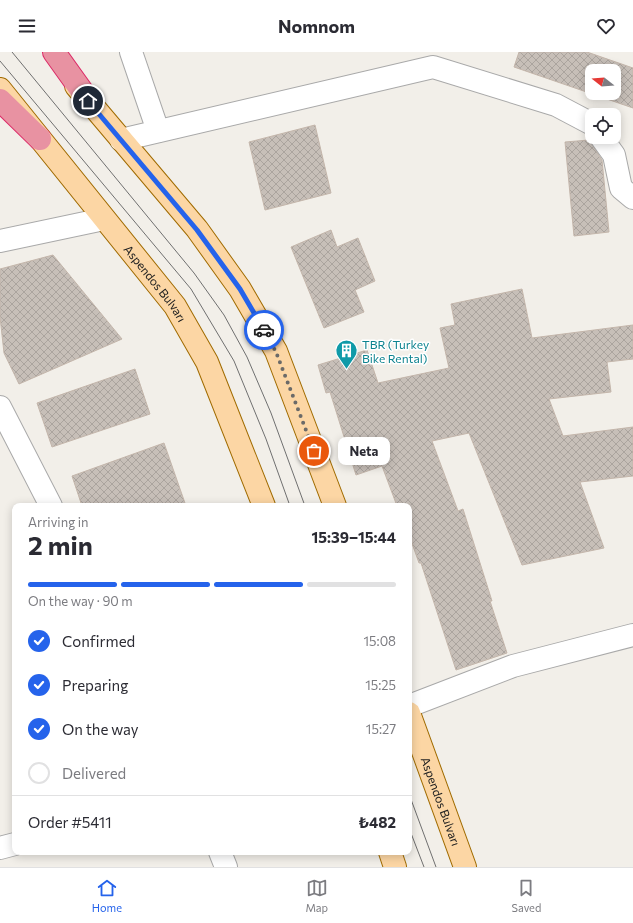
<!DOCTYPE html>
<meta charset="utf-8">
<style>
body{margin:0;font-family:Commissioner,sans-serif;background:#f7f7f7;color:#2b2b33;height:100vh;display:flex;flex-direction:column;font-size:15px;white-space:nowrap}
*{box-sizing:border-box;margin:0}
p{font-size:13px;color:#7c7c81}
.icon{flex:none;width:22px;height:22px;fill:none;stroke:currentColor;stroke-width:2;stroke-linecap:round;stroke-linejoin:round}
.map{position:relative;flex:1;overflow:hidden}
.sheet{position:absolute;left:12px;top:451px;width:400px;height:352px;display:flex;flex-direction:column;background:#fff;border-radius:8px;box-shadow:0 2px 10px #0003}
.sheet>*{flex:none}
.needle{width:26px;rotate:287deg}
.fabs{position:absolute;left:585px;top:12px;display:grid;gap:8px}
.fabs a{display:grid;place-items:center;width:36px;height:36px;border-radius:8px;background:#fff;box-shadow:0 2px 10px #0003;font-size:20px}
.pin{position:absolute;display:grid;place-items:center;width:34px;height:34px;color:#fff;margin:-17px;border:2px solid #fff;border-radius:50%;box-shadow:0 1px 4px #0007}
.courier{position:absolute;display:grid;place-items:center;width:40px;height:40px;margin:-20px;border:3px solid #2563eb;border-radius:50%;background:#fff;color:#222;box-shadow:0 1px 5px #0007}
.bubble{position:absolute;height:28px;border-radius:8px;background:#fff;box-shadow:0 2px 10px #0003;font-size:13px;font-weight:700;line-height:28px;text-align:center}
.summary em{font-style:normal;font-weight:700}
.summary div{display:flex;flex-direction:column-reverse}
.summary{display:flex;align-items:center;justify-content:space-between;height:68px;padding:0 16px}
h1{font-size:26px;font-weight:700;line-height:30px}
.bar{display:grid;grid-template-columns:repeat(4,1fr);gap:6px 4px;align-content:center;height:48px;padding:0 16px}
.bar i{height:5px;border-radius:3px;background:#e1e1e2}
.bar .active{background:#2563eb}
.bar p{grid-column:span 4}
.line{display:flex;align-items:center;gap:10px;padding:0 16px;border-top:1px solid #e1e1e2}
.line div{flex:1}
ol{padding:0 16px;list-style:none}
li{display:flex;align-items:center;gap:12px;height:44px}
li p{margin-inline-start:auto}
li .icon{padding:4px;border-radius:50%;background:#2563eb;color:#fff;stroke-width:4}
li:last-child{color:#7c7c81}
li i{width:22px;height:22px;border:2px solid #e1e1e2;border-radius:50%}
header{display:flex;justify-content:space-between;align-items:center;height:52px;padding:0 16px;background:#fff;font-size:18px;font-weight:700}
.tabs{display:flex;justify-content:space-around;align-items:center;height:56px;border-top:1px solid #e1e1e2;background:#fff;font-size:11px;color:#7c7c81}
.tabs a{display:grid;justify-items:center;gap:2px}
.tabs .active{color:#2563eb}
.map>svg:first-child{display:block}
.building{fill:url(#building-cross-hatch);stroke:#c4b6ab;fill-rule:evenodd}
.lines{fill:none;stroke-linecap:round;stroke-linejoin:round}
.minor-casing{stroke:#a9a9a9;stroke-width:24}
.major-casing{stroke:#a06b00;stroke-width:24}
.highway-casing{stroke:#dc2a67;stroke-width:24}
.minor{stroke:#fff;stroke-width:22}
.major{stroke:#fcd6a4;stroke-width:22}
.highway{stroke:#e892a2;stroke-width:22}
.tram{stroke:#707070;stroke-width:1}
.done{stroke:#6b6a68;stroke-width:4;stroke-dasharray:0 7.2}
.route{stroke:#2563eb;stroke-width:5}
.labels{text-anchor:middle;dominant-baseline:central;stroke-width:3;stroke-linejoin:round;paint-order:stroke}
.street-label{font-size:12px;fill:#222;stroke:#fff}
.culture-label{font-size:12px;fill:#0d838f;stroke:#fff;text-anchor:start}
</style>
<header><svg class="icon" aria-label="menu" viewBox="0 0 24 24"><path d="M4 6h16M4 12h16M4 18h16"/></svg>Nomnom<svg class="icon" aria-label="heart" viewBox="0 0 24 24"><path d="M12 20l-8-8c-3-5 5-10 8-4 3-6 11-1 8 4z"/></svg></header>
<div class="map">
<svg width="633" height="815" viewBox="0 0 633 815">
<defs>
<pattern id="building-cross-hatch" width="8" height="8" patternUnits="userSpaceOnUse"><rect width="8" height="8" fill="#c7bfb8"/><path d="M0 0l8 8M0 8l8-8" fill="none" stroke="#aba49e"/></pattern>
</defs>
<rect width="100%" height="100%" fill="#f2efe9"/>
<g class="building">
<path d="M519 0H587L633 16V56L514 15ZM592 19H614V41H592Z"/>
<polygon points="315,73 331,141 265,158 249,90"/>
<polygon points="589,88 602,108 609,180 574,184 565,90"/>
<polygon points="331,178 337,195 358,186 375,229 355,238 364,260 324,276 291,195"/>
<polygon points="53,203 122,287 19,332 4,301 0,265 0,217"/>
<polygon points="522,237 532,286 633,273 633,307 607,310 611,340 549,347 563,384 633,375 633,424 580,430 604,496 522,513 469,381 432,389 458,459 463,457 492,549 490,549 507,601 456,618 421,511 419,511 409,483 409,454 397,454 382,414 356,423 330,340 326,341 318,313 367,298 378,331 449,316 440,276 455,273 451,252"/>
<polygon points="135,317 150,362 52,395 37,351"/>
<polygon points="164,391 186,454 82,454 72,424"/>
</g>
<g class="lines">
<defs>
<g id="minor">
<polyline points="131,0 158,79"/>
<polyline points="601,85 614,103 621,136 633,146"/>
<polyline points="121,88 433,15 556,53 592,72"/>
<polyline points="0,189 104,167"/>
<polyline points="0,355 51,454"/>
<polyline points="409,654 513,614 633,583"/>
<polyline points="0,796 15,792"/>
<polyline points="220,800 226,815"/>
</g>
<g id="major">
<polyline points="76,34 197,177 240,237 276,299 335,454"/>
<path id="s1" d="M0 37 175 254 207 310 264 454"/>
<path id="s2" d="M409 661 465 815"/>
<polyline points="390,800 395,815"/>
</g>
<g id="highway">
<polyline points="54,0 89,49"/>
<polyline points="0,48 40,87"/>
</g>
</defs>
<use href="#minor" class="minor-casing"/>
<use href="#major" class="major-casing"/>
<use href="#highway" class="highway-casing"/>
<use href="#minor" class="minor"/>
<use href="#major" class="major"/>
<use href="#highway" class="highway"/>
<g class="tram">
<polyline points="12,0 194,221 224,263 247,305 271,361 305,454"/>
<polyline points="0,9 191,237 234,309 266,387 290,454"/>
<polyline points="409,742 436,815"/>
<polyline points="409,776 424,815"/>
</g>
</g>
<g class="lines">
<polyline class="done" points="264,278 276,300 314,399"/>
<polyline class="route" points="88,49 197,178 240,237 264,278"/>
</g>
<defs>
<symbol id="building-pin" viewBox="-11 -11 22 30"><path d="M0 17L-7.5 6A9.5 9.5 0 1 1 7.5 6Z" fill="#0f9aa8" stroke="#fff"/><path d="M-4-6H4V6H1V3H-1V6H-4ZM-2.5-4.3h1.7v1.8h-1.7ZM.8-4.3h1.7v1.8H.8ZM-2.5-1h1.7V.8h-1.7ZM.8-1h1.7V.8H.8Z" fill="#fff"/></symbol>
</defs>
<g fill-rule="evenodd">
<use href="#building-pin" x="334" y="286" width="25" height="34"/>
</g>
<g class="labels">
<g class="street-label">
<text stroke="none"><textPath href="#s1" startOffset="249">Aspendos Bulvarı</textPath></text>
<text stroke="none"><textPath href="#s2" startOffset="94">Aspendos Bulvarı</textPath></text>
</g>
<g class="culture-label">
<text x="362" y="292">TBR (Turkey<tspan x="362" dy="14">Bike Rental)</tspan></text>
</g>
</g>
</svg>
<div class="fabs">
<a><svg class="needle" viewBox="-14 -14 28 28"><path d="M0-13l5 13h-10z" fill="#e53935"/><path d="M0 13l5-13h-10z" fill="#7c7c81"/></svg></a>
<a><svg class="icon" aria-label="locate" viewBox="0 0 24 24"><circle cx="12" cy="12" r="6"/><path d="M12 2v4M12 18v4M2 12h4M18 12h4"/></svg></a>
</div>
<div class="pin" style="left:314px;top:399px;background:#ea580c"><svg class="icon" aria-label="bag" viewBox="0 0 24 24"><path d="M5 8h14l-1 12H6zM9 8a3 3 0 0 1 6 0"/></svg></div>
<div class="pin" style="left:88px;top:49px;background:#1f2937"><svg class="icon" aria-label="home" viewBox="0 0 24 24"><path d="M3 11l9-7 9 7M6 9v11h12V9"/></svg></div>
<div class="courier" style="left:264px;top:278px"><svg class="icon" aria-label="car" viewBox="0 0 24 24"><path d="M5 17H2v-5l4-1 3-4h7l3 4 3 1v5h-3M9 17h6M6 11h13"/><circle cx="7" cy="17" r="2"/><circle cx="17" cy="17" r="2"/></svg></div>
<div class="bubble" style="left:338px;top:385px;width:52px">Neta</div>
<section class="sheet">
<div class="summary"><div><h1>2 min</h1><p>Arriving in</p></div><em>15:39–15:44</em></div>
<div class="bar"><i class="active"></i><i class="active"></i><i class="active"></i><i></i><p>On the way · 90 m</p></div>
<ol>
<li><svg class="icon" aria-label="check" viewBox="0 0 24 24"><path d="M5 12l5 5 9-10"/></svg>Confirmed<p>15:08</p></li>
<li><svg class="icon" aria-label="check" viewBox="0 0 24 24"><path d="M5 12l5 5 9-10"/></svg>Preparing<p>15:25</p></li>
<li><svg class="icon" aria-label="check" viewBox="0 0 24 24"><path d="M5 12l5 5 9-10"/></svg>On the way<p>15:27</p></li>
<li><i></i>Delivered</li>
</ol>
<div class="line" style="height:52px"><div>Order #5411</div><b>₺482</b></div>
</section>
</div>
<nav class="tabs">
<a class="active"><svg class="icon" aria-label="home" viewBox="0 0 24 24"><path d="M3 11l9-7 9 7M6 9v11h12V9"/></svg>Home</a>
<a><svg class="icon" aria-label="map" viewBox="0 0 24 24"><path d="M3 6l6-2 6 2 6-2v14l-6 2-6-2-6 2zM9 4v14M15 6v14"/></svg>Map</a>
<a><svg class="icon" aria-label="saved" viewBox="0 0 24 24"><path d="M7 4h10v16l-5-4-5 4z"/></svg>Saved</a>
</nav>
